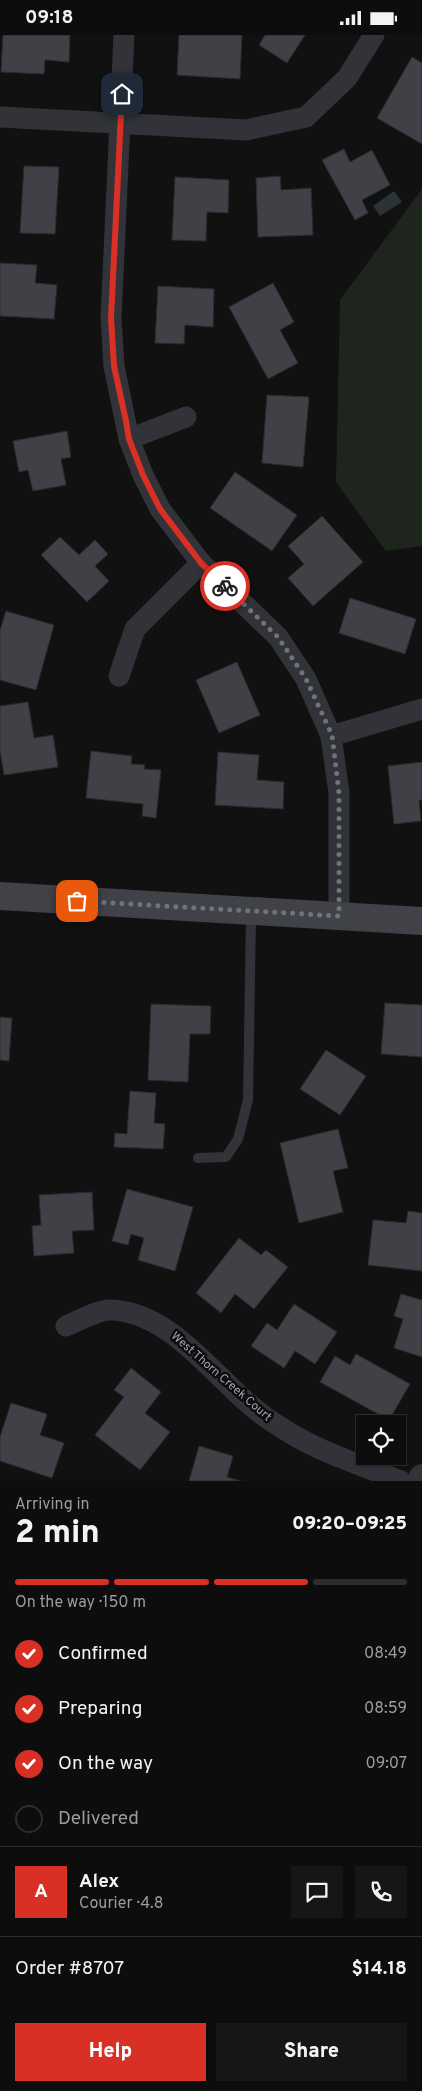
<!DOCTYPE html>
<meta charset="utf-8">
<style>
body{margin:0;font-family:Overpass,sans-serif;background:#161617;color:#f1f3f6;height:100vh;display:flex;flex-direction:column;font-size:19px;white-space:nowrap}
*{box-sizing:border-box;margin:0}
p{font-size:16px;color:#9a9c9e}
.icon{flex:none;width:28px;height:28px;fill:none;stroke:currentColor;stroke-width:2;stroke-linecap:round;stroke-linejoin:round}
.map{position:relative;height:1446px;overflow:hidden}
.panel{display:flex;flex-direction:column;background:#0d0d0e;flex:1}
.panel>*{flex:none}
.tools{position:absolute;left:356px;top:1380px;display:grid;gap:10px}
.tools a{display:grid;place-items:center;width:50px;height:50px;border-radius:0px;background:#0d0d0e;box-shadow:0 1px 4px #0004,0 0 0 1px #2d2d2e;font-size:25px}
.pin{position:absolute;display:grid;place-items:center;width:42px;height:42px;color:#fff;margin:-21px;border-radius:10px;box-shadow:0 2px 8px #0006}
.courier{position:absolute;display:grid;place-items:center;width:50px;height:50px;margin:-25px;border:4px solid #d93025;border-radius:50%;background:#fff;color:#222;box-shadow:0 1px 6px #0007}
.overview em{font-style:normal;font-weight:800}
.overview div{display:flex;flex-direction:column-reverse}
.overview{display:flex;align-items:center;justify-content:space-between;height:85px;padding:0 15px}
h1{font-size:32px;font-weight:800;line-height:38px}
.bar{display:grid;grid-template-columns:repeat(4,1fr);gap:8px 5px;align-content:center;height:60px;padding:0 15px}
.bar i{height:6px;border-radius:4px;background:#2d2d2e}
.bar .active{background:#d93025}
.bar p{grid-column:span 4}
.line{display:flex;align-items:center;gap:12px;padding:0 15px;border-top:1px solid #2d2d2e}
.line div{flex:1}
.round{display:grid;place-items:center;flex:none;width:52px;height:52px;border-radius:0px;background:#161617}
ol{padding:0 15px;list-style:none}
li{display:flex;align-items:center;gap:15px;height:55px}
li p{margin-inline-start:auto}
li .icon{padding:5px;border-radius:50%;background:#d93025;color:#fff;stroke-width:4}
li:last-child{color:#9a9c9e}
li i{width:28px;height:28px;border:2px solid #2d2d2e;border-radius:50%}
.action{display:flex;gap:10px;margin-top:auto;padding:10px 15px}
.action a{flex:1;height:58px;border-radius:0px;background:#d93025;color:#fff;font-size:20px;font-weight:800;line-height:58px;text-align:center}
.action a+a{background:#161617;color:#f1f3f6}
.status{display:flex;justify-content:space-between;align-items:center;height:35px;padding:0 25px;background:#0d0d0e;direction:ltr}
.status svg{height:14px;fill:currentColor}
.map>svg:first-child{display:block}
.green{fill:#1d251d}
.water{fill:#293338}
.building{fill:#404146;stroke:#2b2b2f}
.lines{fill:none;stroke-linecap:round;stroke-linejoin:round}
.service{stroke:#323338;stroke-width:10}
.minor{stroke:#323338;stroke-width:21}
.tertiary{stroke:#323338;stroke-width:26}
.secondary{stroke:#404248;stroke-width:28}
.done{stroke:#6f737b;stroke-width:5;stroke-dasharray:0 9}
.route{stroke:#d93025;stroke-width:6}
.labels{text-anchor:middle;dominant-baseline:central;stroke-width:5;stroke-linejoin:round;paint-order:stroke}
.street-label{font-size:12px;fill:#a1a8b4;stroke:#0c0c0d}
</style>
<div class="status"><b>09:18</b><svg viewBox="0 0 49 12"><path d="M0 12V9h3v3zM5 12V6h3v6zM10 12V3h3v9zM15 12V0h3v12zM26 1h20v11H26zM47 4h2v5h-2z"/></svg></div>
<div class="map">
<svg width="422" height="1446" viewBox="0 0 422 1446">
<rect width="100%" height="100%" fill="#111112"/>
<polygon class="green" points="422,154 422,511 386,516 336,447 340,265"/>
<polygon class="water" points="394,156 402,167 380,181 373,171"/>
<g class="building">
<polygon points="3,0 70,0 69,27 45,25 44,39 1,37"/>
<polygon points="179,0 242,0 240,44 177,40"/>
<polygon points="265,0 305,0 287,28 259,10"/>
<polygon points="412,22 422,28 422,109 377,83"/>
<polygon points="344,114 350,127 372,115 390,150 362,165 368,178 355,185 322,125"/>
<polygon points="24,131 59,132 55,199 20,198"/>
<polygon points="280,141 281,155 311,153 313,200 258,202 256,143"/>
<polygon points="175,142 229,145 228,178 207,177 206,206 172,205"/>
<polygon points="0,228 37,230 35,248 57,250 54,284 0,281"/>
<polygon points="273,248 294,287 280,295 298,328 268,344 229,272"/>
<polygon points="158,251 214,254 213,292 185,290 184,309 155,308"/>
<polygon points="267,360 309,362 303,432 262,428"/>
<polygon points="67,396 71,422 61,424 66,450 33,456 28,435 19,437 13,406"/>
<polygon points="235,437 297,480 272,516 210,473"/>
<polygon points="322,481 363,527 313,571 288,543 304,529 288,511"/>
<polygon points="60,502 79,520 95,505 108,519 95,531 109,546 87,567 41,520"/>
<polygon points="350,563 416,584 405,619 339,598"/>
<polygon points="6,576 54,590 36,655 0,645 0,595"/>
<polygon points="237,627 260,680 219,698 196,645"/>
<polygon points="28,667 34,703 53,700 58,732 4,740 0,716 0,671"/>
<polygon points="91,716 132,721 131,729 145,730 144,734 161,735 156,783 142,781 143,769 86,763"/>
<polygon points="218,717 259,720 257,745 284,747 283,774 215,770"/>
<polygon points="422,727 422,765 419,765 421,786 394,789 388,731"/>
<polygon points="385,968 422,970 422,1022 381,1019"/>
<polygon points="151,969 211,971 210,999 190,999 188,1047 148,1045"/>
<polygon points="0,982 12,983 9,1026 0,1025"/>
<polygon points="326,1015 366,1041 340,1080 300,1054"/>
<polygon points="130,1056 156,1058 154,1088 165,1089 163,1114 114,1112 115,1098 127,1099"/>
<polygon points="338,1094 348,1133 333,1136 343,1177 299,1188 280,1108"/>
<polygon points="127,1154 193,1172 175,1236 138,1225 144,1203 131,1199 128,1210 112,1206"/>
<polygon points="92,1157 94,1195 72,1196 74,1218 34,1221 32,1191 41,1190 39,1160"/>
<polygon points="408,1176 422,1178 422,1236 368,1230 373,1185 406,1188"/>
<polygon points="239,1203 261,1220 266,1215 288,1232 254,1274 235,1259 221,1278 196,1258"/>
<polygon points="401,1259 422,1265 422,1322 394,1313 403,1284 394,1281"/>
<polygon points="294,1269 337,1297 315,1329 295,1316 284,1333 251,1311 267,1288 277,1295"/>
<polygon points="356,1319 410,1349 389,1385 320,1347 335,1321 350,1330"/>
<polygon points="131,1333 161,1357 145,1378 170,1397 140,1435 95,1400 124,1362 114,1355"/>
<polygon points="11,1368 47,1379 40,1400 64,1408 52,1443 0,1426 0,1402"/>
<polygon points="199,1411 233,1421 227,1442 241,1446 189,1446"/>
</g>
<g class="lines">
<polyline class="service" points="198,1123 226,1122 238,1104 248,1065 251,878"/>
<g class="minor">
<polyline points="124,0 111,283 114,331 129,404 143,440 160,474 201,528 278,602 306,644 331,701 339,758 339,881"/>
<polyline points="0,82 246,95 306,82 347,43 374,0"/>
<polyline points="129,404 186,382"/>
<polyline points="119,641 135,594 201,528"/>
<polyline points="331,701 422,674"/>
<path d="M66 1291C76 1287 98 1275 109 1275 162 1275 204 1328 240 1361 253 1373 267 1384 282 1393 318 1417 362 1430 401 1446"/>
</g>
<polyline class="tertiary" points="420,1446 422,1442"/>
<polyline class="secondary" points="0,861 422,886"/>
</g>
<g class="lines">
<polyline class="done" points="77,866 339,881 339,758 332,700 306,644 278,602 225,551"/>
<polyline class="route" points="122,59 111,283 114,331 126,386 129,404 143,440 160,474 201,528 225,551"/>
</g>
<g class="labels">
<g class="street-label">
<text transform="translate(221 1342) rotate(41)">West Thorn Creek Court</text>
</g>
</g>
</svg>
<div class="tools">
<a><svg class="icon" aria-label="locate" viewBox="0 0 24 24"><circle cx="12" cy="12" r="6"/><path d="M12 2v4M12 18v4M2 12h4M18 12h4"/></svg></a>
</div>
<div class="pin" style="left:77px;top:866px;background:#ea580c"><svg class="icon" aria-label="bag" viewBox="0 0 24 24"><path d="M5 8h14l-1 12H6zM9 8a3 3 0 0 1 6 0"/></svg></div>
<div class="pin" style="left:122px;top:59px;background:#1f2937"><svg class="icon" aria-label="home" viewBox="0 0 24 24"><path d="M3 11l9-7 9 7M6 9v11h12V9"/></svg></div>
<div class="courier" style="left:225px;top:551px"><svg class="icon" aria-label="bike" viewBox="0 0 24 24"><circle cx="6" cy="16" r="4"/><circle cx="18" cy="16" r="4"/><path d="M6 16l4-8h5l3 8M10 8l3 8H6M13 5h3"/></svg></div>
</div>
<section class="panel">
<div class="overview"><div><h1>2 min</h1><p>Arriving in</p></div><em>09:20–09:25</em></div>
<div class="bar"><i class="active"></i><i class="active"></i><i class="active"></i><i></i><p>On the way · 150 m</p></div>
<ol>
<li><svg class="icon" aria-label="check" viewBox="0 0 24 24"><path d="M5 12l5 5 9-10"/></svg>Confirmed<p>08:49</p></li>
<li><svg class="icon" aria-label="check" viewBox="0 0 24 24"><path d="M5 12l5 5 9-10"/></svg>Preparing<p>08:59</p></li>
<li><svg class="icon" aria-label="check" viewBox="0 0 24 24"><path d="M5 12l5 5 9-10"/></svg>On the way<p>09:07</p></li>
<li><i></i>Delivered</li>
</ol>
<div class="line" style="height:90px"><b class="round" style="background:#d93025;color:#fff">A</b><div><b>Alex</b><p>Courier · 4.8</p></div><a class="round"><svg class="icon" aria-label="chat" viewBox="0 0 24 24"><path d="M4 5h16v11H9l-5 4z"/></svg></a><a class="round"><svg class="icon" aria-label="phone" viewBox="0 0 24 24"><path d="M5 4h4l2 5-3 2q2 4 5 5l2-3 5 2v4C11 20 4 13 5 4z"/></svg></a></div>
<div class="line" style="height:65px"><div>Order #8707</div><b>$14.18</b></div>
<div class="action"><a>Help</a><a>Share</a></div>
</section>
